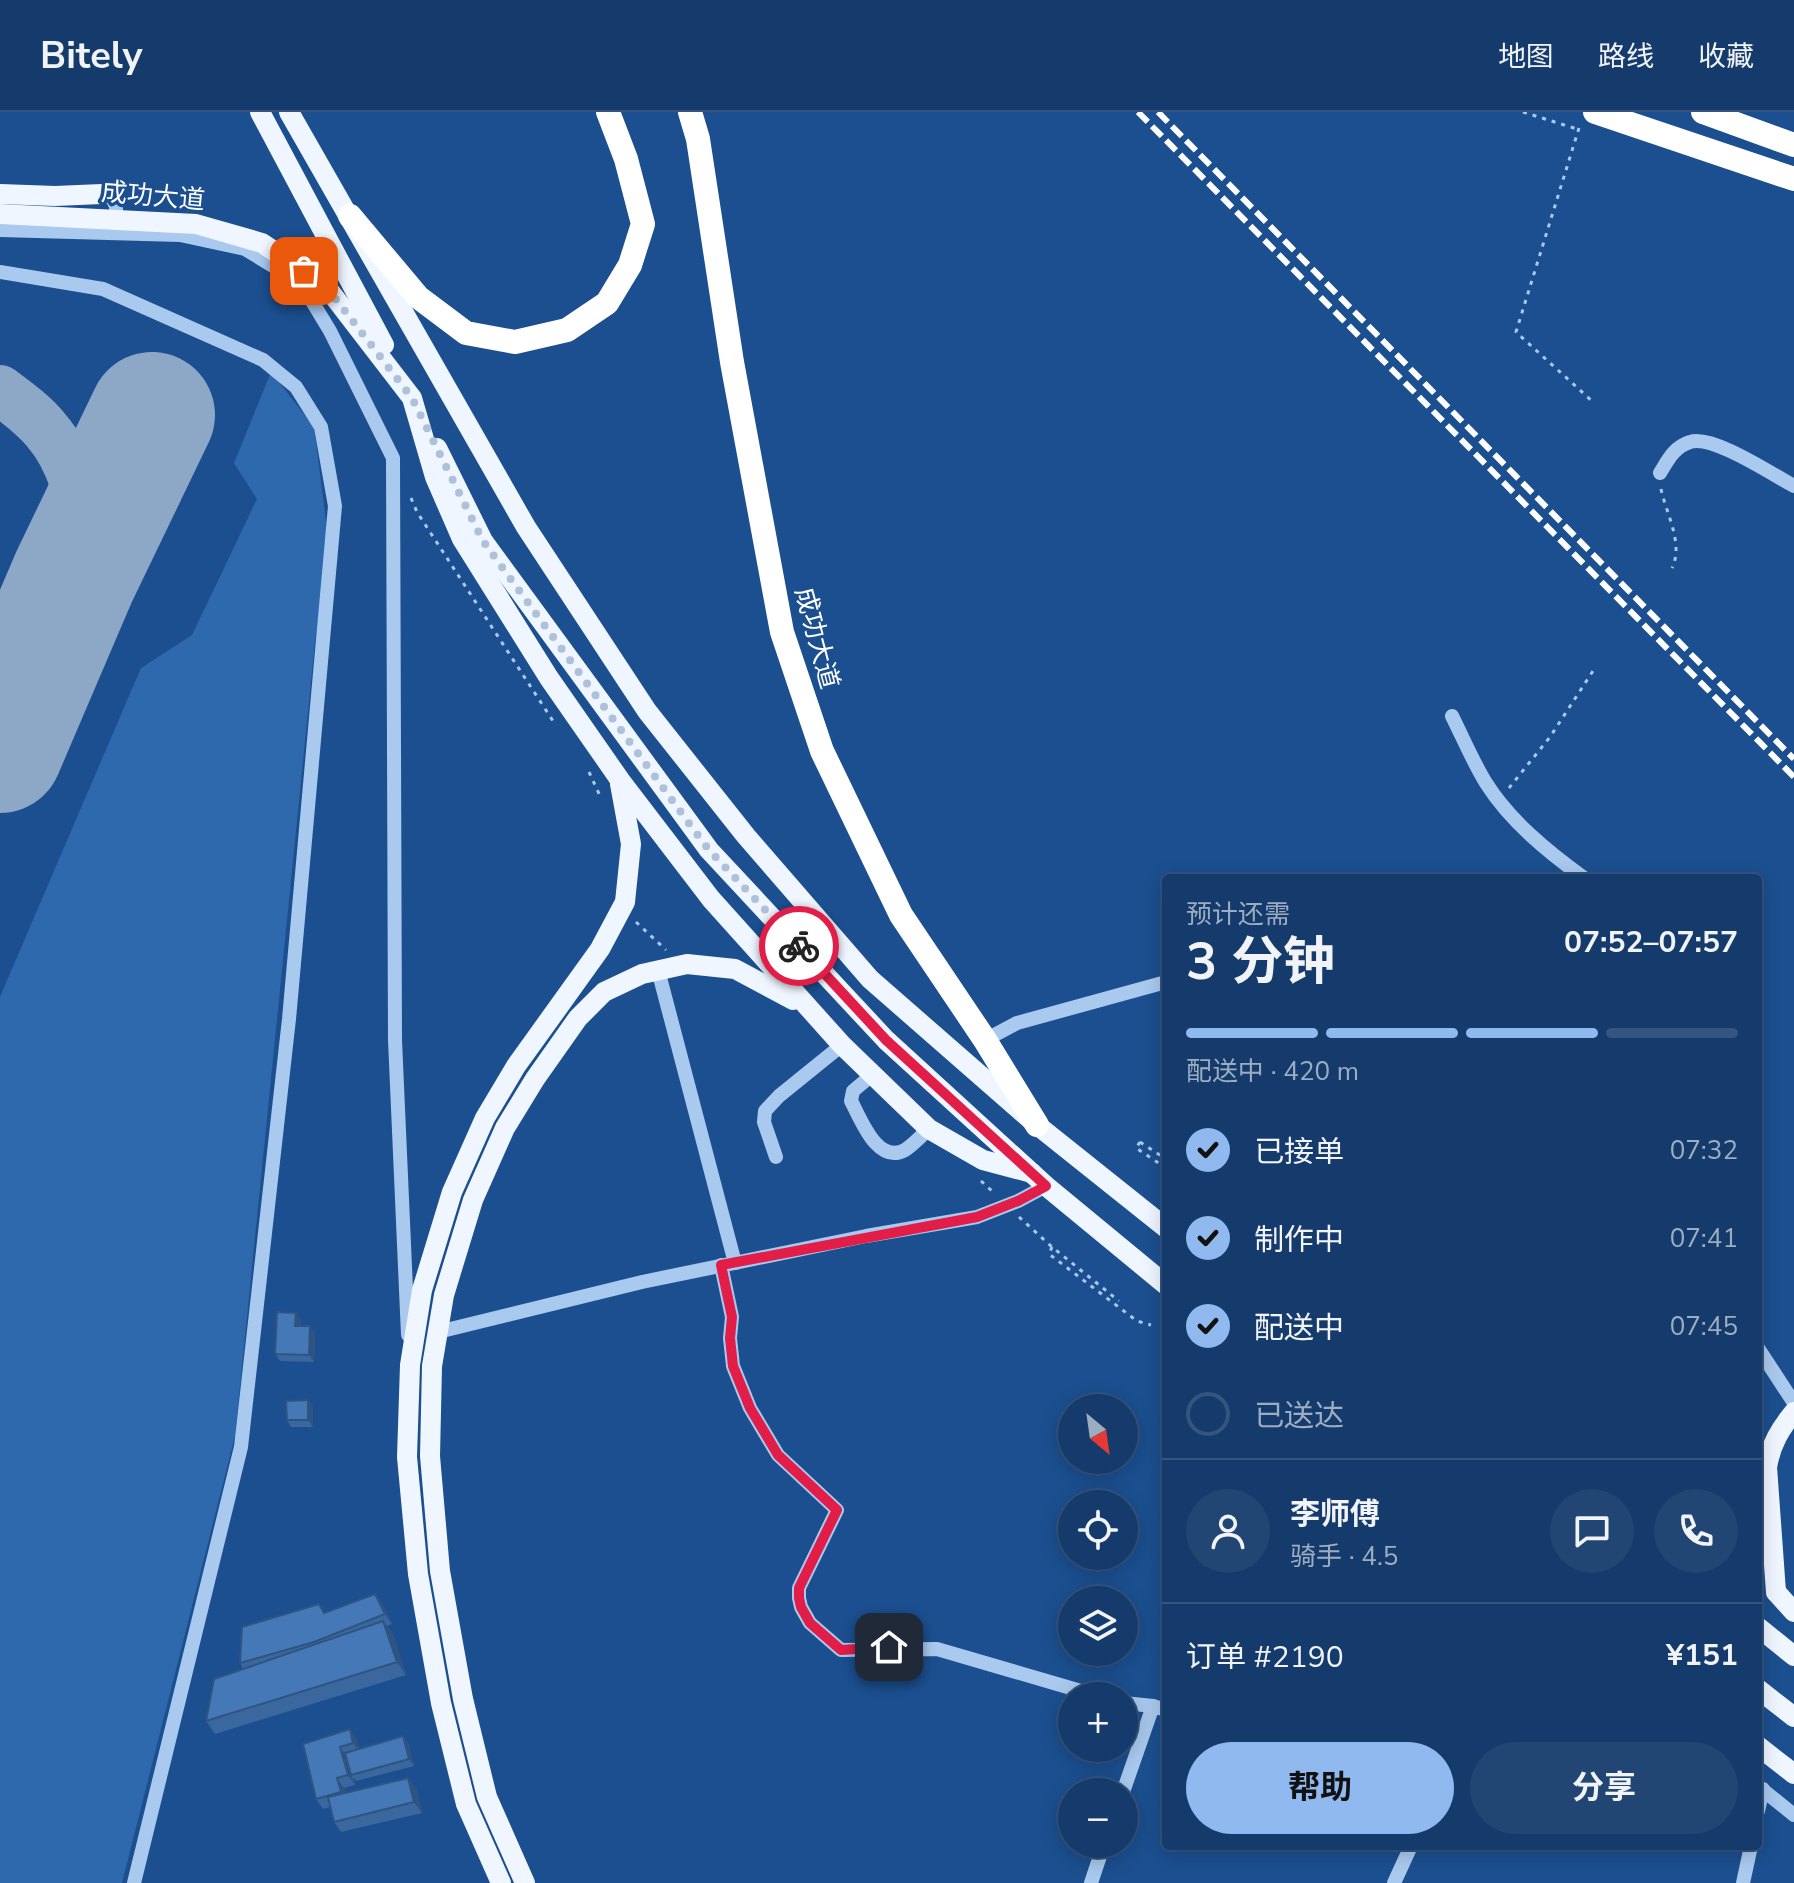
<!DOCTYPE html>
<html lang="zh">
<meta charset="utf-8">
<style>
body{margin:0;font-family:"Nunito Sans","Noto Sans SC",sans-serif;background:#214673;color:#f1f3f6;height:100vh;display:flex;flex-direction:column;font-size:30px;white-space:nowrap}
*{box-sizing:border-box;margin:0}
p{font-size:26px;color:#9dadc1}
.icon{flex:none;width:44px;height:44px;fill:none;stroke:currentColor;stroke-width:2;stroke-linecap:round;stroke-linejoin:round}
.map{position:relative;flex:1;overflow:hidden}
.details{position:absolute;left:1162px;top:762px;width:600px;height:976px;display:flex;flex-direction:column;background:#143b6b;border-radius:8px;box-shadow:0 4px 20px #0003,0 0 0 2px #33557e}
.details>*{flex:none}
.needle{width:52px;rotate:151deg}
.controls{position:absolute;left:1058px;top:1282px;display:grid;gap:16px}
.controls a{display:grid;place-items:center;width:80px;height:80px;border-radius:50%;background:#143b6b;box-shadow:0 4px 20px #0003,0 0 0 2px #33557e;font-size:40px}
.pin{position:absolute;display:grid;place-items:center;width:68px;height:68px;color:#fff;margin:-34px;border-radius:16px;box-shadow:0 4px 12px #0006}
.courier{position:absolute;display:grid;place-items:center;width:80px;height:80px;margin:-40px;border:6px solid #e11d48;border-radius:50%;background:#fff;color:#222;box-shadow:0 2px 10px #0007}
.head em{font-style:normal;font-weight:700}
.head div{display:flex;flex-direction:column-reverse}
.head{display:flex;align-items:center;justify-content:space-between;height:136px;padding:0 24px}
h1{font-size:52px;font-weight:700;line-height:60px}
.bar{display:grid;grid-template-columns:repeat(4,1fr);gap:12px 8px;align-content:center;height:96px;padding:0 24px}
.bar i{height:10px;border-radius:6px;background:#33557e}
.bar .selected{background:#90b9f0}
.bar p{grid-column:span 4}
.line{display:flex;align-items:center;gap:20px;padding:0 24px;border-top:2px solid #33557e}
.line div{flex:1}
.round{display:grid;place-items:center;flex:none;width:84px;height:84px;border-radius:42px;background:#214673}
ol{padding:0 24px;list-style:none}
li{display:flex;align-items:center;gap:24px;height:88px}
li p{margin-inline-start:auto}
li .icon{padding:8px;border-radius:50%;background:#90b9f0;color:#111;stroke-width:4}
li:last-child{color:#9dadc1}
li i{width:44px;height:44px;border:4px solid #33557e;border-radius:50%}
.cta{display:flex;gap:16px;margin-top:auto;padding:16px 24px}
.cta a{flex:1;height:92px;border-radius:48px;background:#90b9f0;color:#111;font-size:32px;font-weight:700;line-height:92px;text-align:center}
.cta a+a{background:#214673;color:#f1f3f6}
header{display:flex;align-items:center;gap:48px;box-sizing:border-box;height:112px;padding:0 40px;background:#143b6b;border-bottom:2px solid #33557e}
header strong{font-size:38px}
nav{display:flex;gap:44px;margin-inline-start:auto;font-size:28px}
.map>svg:first-child{display:block}
.green{fill:#2e69ad}
.lines{fill:none;stroke-linecap:round;stroke-linejoin:round}
.taxiway{stroke:#8da7c7;stroke-width:50}
.runway{stroke:#8da7c7;stroke-width:126}
.path{stroke:#a9c9ee;stroke-width:3;stroke-dasharray:4 6;stroke-linecap:butt}
.minor{stroke:#a9c9ee;stroke-width:14}
.major{stroke:#f0f6ff;stroke-width:20}
.highway{stroke:#fff;stroke-width:24}
.rail{stroke:#fff;stroke-width:6;stroke-dasharray:14 6;stroke-linecap:butt}
.wall{fill:#3a679d}
.shaded-wall{fill:#305480}
.building{fill:#4478b7;stroke:#305480;stroke-width:2}
.done{stroke:#afc1d8;stroke-width:8;stroke-dasharray:0 14.4}
.route{stroke:#e11d48;stroke-width:10}
.labels{text-anchor:middle;dominant-baseline:central;stroke-width:7;stroke-linejoin:round;paint-order:stroke}
.street-label{font-size:26px;fill:#fff;stroke:#1b4f8f}
</style>
<header>
<strong>Bitely</strong>
<nav><a>地图</a><a>路线</a><a>收藏</a></nav>
</header>
<div class="map">
<svg width="1794" height="1771" viewBox="0 0 1794 1771">
<rect width="100%" height="100%" fill="#1b4f8f"/>
<polygon class="green" points="271,260 314,315 329,432 315,530 235,1324 122,1771 0,1771 0,885 141,556 192,523 257,387 234,351"/>
<g class="lines">
<path class="taxiway" d="M0 278C16 290 33 302 46 318 71 347 86 394 83 432 80 459 64 487 54 512 37 552 20 591 0 629"/>
<polyline class="runway" points="0,638 74,465 152,303"/>
<g class="path">
<polyline points="1523,0 1577,17"/>
<polyline points="1579,16 1516,220 1593,290"/>
<path d="M1661 377C1666 401 1684 432 1672 456"/>
<polyline points="411,386 417,400 553,609"/>
<polyline points="589,660 601,686"/>
<polyline points="1509,676 1550,625 1593,559"/>
<polyline points="636,810 666,838"/>
<polyline points="1140,1030 1136,1036 1166,1056"/>
<polyline points="1140,1030 1166,1047"/>
<polyline points="981,1069 993,1080"/>
<polyline points="1019,1105 1052,1135 1119,1189"/>
<polyline points="1052,1135 1049,1142 1137,1209 1151,1213"/>
</g>
<g class="minor">
<polyline points="102,82 112,86 116,94 116,102 109,107"/>
<polyline points="0,118 180,123 245,137 301,171 330,219 393,346 395,928 408,1223"/>
<polyline points="0,160 103,177 263,248 296,275 321,315 335,394 289,907 241,1335 134,1771"/>
<path d="M1660 361C1668 348 1674 335 1690 330 1712 322 1773 363 1794 374"/>
<path d="M1452 604C1463 626 1473 650 1486 671 1510 709 1548 740 1584 766"/>
<polyline points="658,858 735,1151"/>
<polyline points="985,928 1017,911 1166,870"/>
<path d="M872 963 853 979 851 989C861 1007 877 1053 905 1038 913 1033 922 1023 929 1017"/>
<polyline points="776,1045 764,1010 765,999 779,984 842,933"/>
<polyline points="721,1153 732,1205 730,1226 733,1254 750,1296 778,1343 837,1398 799,1476 799,1486 801,1495 810,1511 841,1538 937,1537 1098,1584"/>
<polyline points="438,1220 642,1170 866,1124 977,1105 1018,1089 1046,1074"/>
<polyline points="1758,1236 1794,1291"/>
<polyline points="1124,1591 1153,1594 1166,1598"/>
<polyline points="1758,1674 1794,1703"/>
<polyline points="1123,1680 1153,1594"/>
<polyline points="1758,1699 1763,1677"/>
<polyline points="1091,1771 1104,1732"/>
<polyline points="1394,1771 1411,1734"/>
<polyline points="1743,1771 1751,1734"/>
</g>
<g class="major">
<polyline points="260,0 384,233"/>
<polyline points="289,0 526,415 647,599 746,724 870,867 1037,1013 1166,1116"/>
<polyline points="0,82 55,84 102,82"/>
<polyline points="0,102 196,112 262,131 325,173 412,286 435,365 462,427 549,566 620,668 711,787 842,933 929,1017 983,1048 1032,1061"/>
<polyline points="437,336 483,429 709,738 886,928 1046,1074 1166,1173"/>
<path d="M1776 1480 1767 1355C1771 1332 1780 1317 1794 1300"/>
<polyline points="1776,1480 1794,1500"/>
<polyline points="1758,1515 1794,1544"/>
<polyline points="1758,1577 1794,1605"/>
<polyline points="1758,1634 1794,1662"/>
<polyline points="501,1771 466,1692 441,1591 418,1462 407,1345 410,1253 422,1178 452,1080 485,1006 516,954 600,837 625,790 631,732 620,672"/>
<polyline points="525,1771 487,1685 463,1587 440,1459 430,1344 432,1254 444,1183 473,1088 505,1016 535,967 578,906 604,880 642,862 687,852 735,857 793,888"/>
</g>
<g class="highway">
<polyline points="690,0 698,27 732,250 782,520 822,639 901,803 985,928 1037,1013"/>
<polyline points="1595,0 1794,67"/>
<polyline points="1703,0 1794,33"/>
<polyline points="350,104 418,185 466,221 515,230 567,218 607,191 630,153 643,112 626,47 608,0"/>
</g>
<g class="rail">
<polyline points="1138,0 1794,665"/>
<polyline points="1158,0 1794,647"/>
</g>
</g>
<g class="wall">
<polygon points="301,1207 300,1214 315,1221 314,1250 280,1249 275,1242"/>
<polygon points="313,1295 313,1315 291,1315 287,1308"/>
<polygon points="375,1482 382,1492 392,1512 387,1514 393,1522 406,1563 215,1622 206,1609 243,1557 240,1551 319,1492 325,1501"/>
<polygon points="357,1628 359,1637 408,1631 414,1654 356,1669 353,1665 355,1673 344,1676 346,1681 416,1676 422,1701 341,1720 334,1710 330,1695 323,1697 316,1687 303,1632"/>
</g>
<g class="shaded-wall">
<polygon points="296,1201 301,1207 300,1221 295,1214"/>
<polygon points="310,1214 315,1221 314,1250 309,1243"/>
<polygon points="308,1288 313,1295 313,1315 308,1308"/>
<polygon points="375,1482 382,1492 392,1512 385,1502"/>
<polygon points="383,1509 393,1522 406,1563 397,1550"/>
<polygon points="350,1617 357,1628 360,1642 353,1631"/>
<polygon points="403,1624 408,1631 414,1654 409,1647"/>
<polygon points="340,1635 347,1645 351,1663 355,1673 348,1663"/>
<polygon points="337,1666 344,1676 349,1690 341,1680"/>
<polygon points="408,1666 416,1676 422,1701 414,1690"/>
</g>
<g class="building">
<polygon points="277,1200 296,1201 295,1214 310,1214 309,1243 275,1242"/>
<polygon points="308,1288 308,1308 287,1308 286,1289"/>
<polygon points="375,1482 385,1502 314,1530 240,1551 242,1515 319,1492 324,1501"/>
<polygon points="383,1509 397,1550 206,1609 214,1567"/>
<polygon points="350,1617 353,1631 340,1635 348,1663 337,1666 341,1680 316,1687 303,1632"/>
<polygon points="403,1624 409,1647 351,1663 345,1641"/>
<polygon points="408,1666 414,1690 334,1710 328,1685"/>
</g>
<g class="lines">
<polyline class="done" points="304,159 325,173 412,286 483,429 691,714 709,738 799,834"/>
<polyline class="route" points="799,834 886,928 1046,1074 1018,1089 977,1105 721,1153 732,1205 730,1226 733,1254 750,1296 778,1343 837,1398 799,1476 799,1486 801,1495 810,1511 841,1538 889,1535"/>
</g>
<g class="labels">
<g class="street-label">
<text transform="translate(153 84) rotate(5)">成功大道</text>
<text transform="translate(817 526) rotate(75)">成功大道</text>
</g>
</g>
</svg>
<div class="controls">
<a><svg class="needle" viewBox="-14 -14 28 28"><path d="M0-13l5 13h-10z" fill="#e53935"/><path d="M0 13l5-13h-10z" fill="#9dadc1"/></svg></a>
<a><svg class="icon" aria-label="locate" viewBox="0 0 24 24"><circle cx="12" cy="12" r="6"/><path d="M12 2v4M12 18v4M2 12h4M18 12h4"/></svg></a>
<a><svg class="icon" aria-label="layers" viewBox="0 0 24 24"><path d="M12 4l9 5-9 5-9-5zM3 14l9 5 9-5"/></svg></a>
<a>+</a>
<a>−</a>
</div>
<div class="pin" style="left:304px;top:159px;background:#ea580c"><svg class="icon" aria-label="bag" viewBox="0 0 24 24"><path d="M5 8h14l-1 12H6zM9 8a3 3 0 0 1 6 0"/></svg></div>
<div class="pin" style="left:889px;top:1535px;background:#1f2937"><svg class="icon" aria-label="home" viewBox="0 0 24 24"><path d="M3 11l9-7 9 7M6 9v11h12V9"/></svg></div>
<div class="courier" style="left:799px;top:834px"><svg class="icon" aria-label="bike" viewBox="0 0 24 24"><circle cx="6" cy="16" r="4"/><circle cx="18" cy="16" r="4"/><path d="M6 16l4-8h5l3 8M10 8l3 8H6M13 5h3"/></svg></div>
<section class="details">
<div class="head"><div><h1>3 分钟</h1><p>预计还需</p></div><em>07:52–07:57</em></div>
<div class="bar"><i class="selected"></i><i class="selected"></i><i class="selected"></i><i></i><p>配送中 · 420 m</p></div>
<ol>
<li><svg class="icon" aria-label="check" viewBox="0 0 24 24"><path d="M5 12l5 5 9-10"/></svg>已接单<p>07:32</p></li>
<li><svg class="icon" aria-label="check" viewBox="0 0 24 24"><path d="M5 12l5 5 9-10"/></svg>制作中<p>07:41</p></li>
<li><svg class="icon" aria-label="check" viewBox="0 0 24 24"><path d="M5 12l5 5 9-10"/></svg>配送中<p>07:45</p></li>
<li><i></i>已送达</li>
</ol>
<div class="line" style="height:144px"><a class="round"><svg class="icon" aria-label="person" viewBox="0 0 24 24"><circle cx="12" cy="8" r="4"/><path d="M4 21q1-7 8-7t8 7"/></svg></a><div><b>李师傅</b><p>骑手 · 4.5</p></div><a class="round"><svg class="icon" aria-label="chat" viewBox="0 0 24 24"><path d="M4 5h16v11H9l-5 4z"/></svg></a><a class="round"><svg class="icon" aria-label="phone" viewBox="0 0 24 24"><path d="M5 4h4l2 5-3 2q2 4 5 5l2-3 5 2v4C11 20 4 13 5 4z"/></svg></a></div>
<div class="line" style="height:104px"><div>订单 #2190</div><b>¥151</b></div>
<div class="cta"><a>帮助</a><a>分享</a></div>
</section>
</div>
